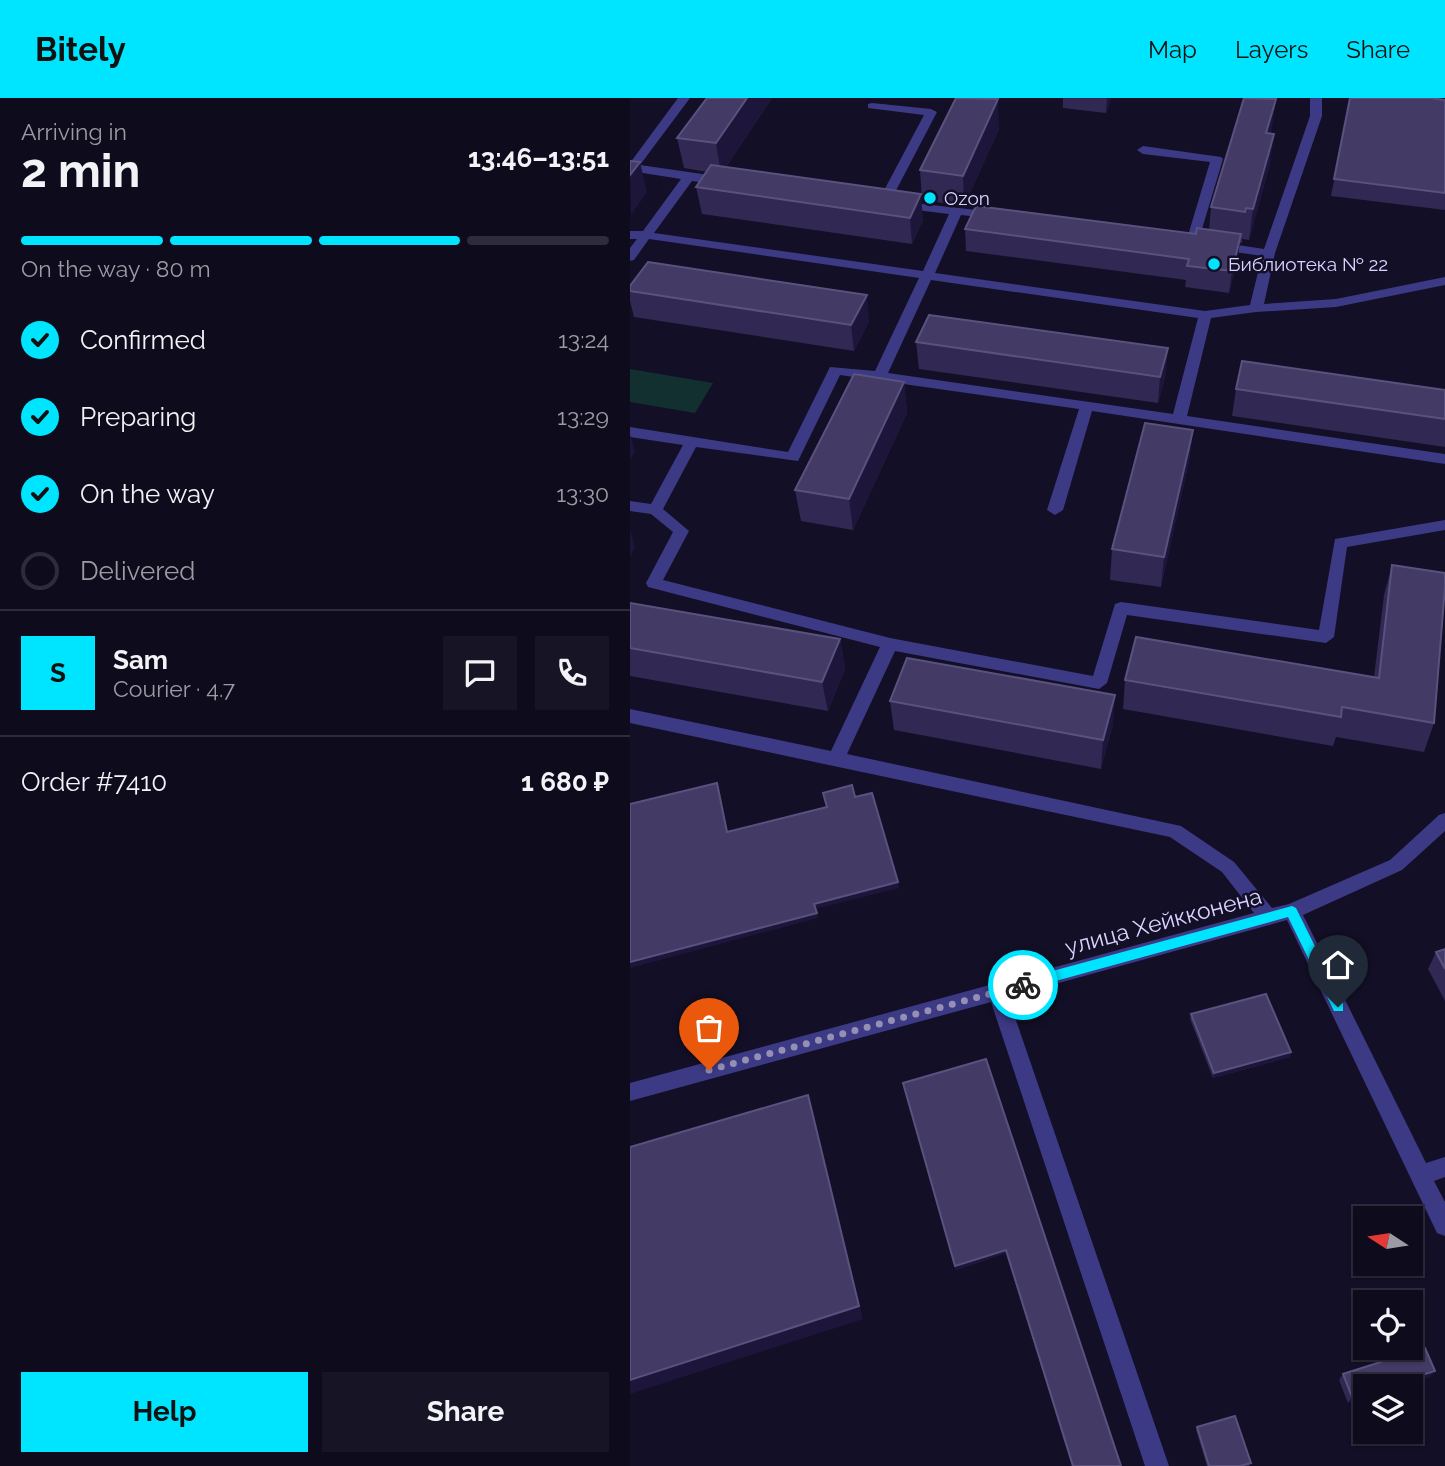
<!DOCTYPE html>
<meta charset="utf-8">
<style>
body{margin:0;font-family:Raleway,sans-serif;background:#171425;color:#f1f3f6;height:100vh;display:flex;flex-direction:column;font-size:26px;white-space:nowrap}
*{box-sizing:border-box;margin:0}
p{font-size:23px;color:#9b9ba3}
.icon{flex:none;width:38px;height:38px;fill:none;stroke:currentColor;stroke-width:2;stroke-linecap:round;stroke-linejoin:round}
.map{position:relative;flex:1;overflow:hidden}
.drawer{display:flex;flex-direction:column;background:#0e0b1c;width:630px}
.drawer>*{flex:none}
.needle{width:46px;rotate:282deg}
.fabs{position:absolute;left:723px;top:1108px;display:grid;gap:14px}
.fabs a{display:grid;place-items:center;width:70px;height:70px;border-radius:0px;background:#0e0b1c;box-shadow:0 2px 5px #0004,0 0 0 2px #2e2b3b;font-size:35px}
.pin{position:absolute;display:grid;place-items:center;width:60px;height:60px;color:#fff;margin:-72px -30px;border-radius:50% 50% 50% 0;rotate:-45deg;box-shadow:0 0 7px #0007}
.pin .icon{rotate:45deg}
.courier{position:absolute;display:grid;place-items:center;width:70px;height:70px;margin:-35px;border:5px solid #00e5ff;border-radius:50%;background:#fff;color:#222;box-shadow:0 2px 9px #0007}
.summary em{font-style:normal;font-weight:700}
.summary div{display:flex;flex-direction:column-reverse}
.summary{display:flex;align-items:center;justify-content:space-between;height:119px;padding:0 21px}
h1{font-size:46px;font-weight:700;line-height:52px}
.bar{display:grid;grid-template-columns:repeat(4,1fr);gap:10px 7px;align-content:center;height:84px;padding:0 21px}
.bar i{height:9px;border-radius:5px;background:#2e2b3b}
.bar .selected{background:#00e5ff}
.bar p{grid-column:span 4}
.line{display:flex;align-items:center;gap:18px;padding:0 21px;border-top:2px solid #2e2b3b}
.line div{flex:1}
.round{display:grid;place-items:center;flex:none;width:74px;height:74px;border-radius:0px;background:#171425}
ol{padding:0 21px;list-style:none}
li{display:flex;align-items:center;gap:21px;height:77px}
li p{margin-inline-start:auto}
li .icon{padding:7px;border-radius:50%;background:#00e5ff;color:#111;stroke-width:4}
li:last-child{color:#9b9ba3}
li i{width:38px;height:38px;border:4px solid #2e2b3b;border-radius:50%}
.primary-button{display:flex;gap:14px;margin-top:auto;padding:14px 21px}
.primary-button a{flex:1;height:80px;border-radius:0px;background:#00e5ff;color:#111;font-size:28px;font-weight:700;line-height:80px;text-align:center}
.primary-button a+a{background:#171425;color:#f1f3f6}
header{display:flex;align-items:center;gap:42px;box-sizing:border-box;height:98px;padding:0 35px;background:#00e5ff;color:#111}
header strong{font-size:33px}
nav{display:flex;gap:38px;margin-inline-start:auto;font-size:24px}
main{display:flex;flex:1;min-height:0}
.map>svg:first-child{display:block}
.green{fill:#12302f}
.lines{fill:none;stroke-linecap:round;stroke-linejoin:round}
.minor{fill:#3d3a85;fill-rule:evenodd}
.wall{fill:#312854}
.shaded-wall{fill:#1d163a}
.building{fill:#433a66;stroke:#5a527e;stroke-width:2}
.route{fill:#00e5ff}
.done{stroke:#948fb3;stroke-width:7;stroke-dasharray:0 12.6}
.poi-dot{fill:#00e5ff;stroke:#130f26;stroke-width:2.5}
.labels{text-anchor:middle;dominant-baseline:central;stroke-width:5;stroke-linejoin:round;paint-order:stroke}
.far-poi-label{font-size:19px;fill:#d9d4ff;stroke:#130f26;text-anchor:start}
.street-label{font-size:23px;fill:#d9d4ff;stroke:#130f26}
</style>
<header>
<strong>Bitely</strong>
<nav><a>Map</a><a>Layers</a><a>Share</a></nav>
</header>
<main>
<section class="drawer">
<div class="summary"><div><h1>2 min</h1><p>Arriving in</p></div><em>13:46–13:51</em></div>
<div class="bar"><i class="selected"></i><i class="selected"></i><i class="selected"></i><i></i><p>On the way · 80 m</p></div>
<ol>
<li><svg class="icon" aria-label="check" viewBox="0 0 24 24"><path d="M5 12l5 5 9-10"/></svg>Confirmed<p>13:24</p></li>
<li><svg class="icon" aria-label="check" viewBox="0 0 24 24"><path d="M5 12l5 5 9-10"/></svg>Preparing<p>13:29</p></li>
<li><svg class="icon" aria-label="check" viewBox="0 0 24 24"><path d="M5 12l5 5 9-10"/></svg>On the way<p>13:30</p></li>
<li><i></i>Delivered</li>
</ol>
<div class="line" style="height:126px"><b class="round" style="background:#00e5ff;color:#111">S</b><div><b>Sam</b><p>Courier · 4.7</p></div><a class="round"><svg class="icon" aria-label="chat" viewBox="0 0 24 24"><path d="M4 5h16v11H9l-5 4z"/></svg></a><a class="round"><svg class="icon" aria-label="phone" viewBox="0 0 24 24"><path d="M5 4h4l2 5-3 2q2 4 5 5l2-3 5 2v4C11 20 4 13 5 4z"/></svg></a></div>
<div class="line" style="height:91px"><div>Order #7410</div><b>1 680 ₽</b></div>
<div class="primary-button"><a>Help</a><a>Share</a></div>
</section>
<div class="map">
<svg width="815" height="1368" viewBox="0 0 815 1368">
<rect width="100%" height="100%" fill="#130f26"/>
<polygon class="green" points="0,271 83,285 65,315 0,304"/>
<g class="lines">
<g class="minor">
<path d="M48 0H60L10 67 93 79 99 83 93 87 62 83 24 135 293 173 319 116 270 110 266 109V103L364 114 370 118 368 121 331 117 305 175 575 213 620 207 632 158 558 147 556 144 580 64 513 56 507 52 513 48 591 59 593 61 569 141 634 151 680 18V0H692V18L645 155 634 206 706 201 815 179V187L706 209 626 214 581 220 557 318 815 356V366L462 313 433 412 425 417 417 412 449 311 210 277 168 363 66 349 33 411 59 433 33 482 260 540 463 578 485 506 491 504 689 532 705 441 815 422V432L717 449 704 539 696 545 497 517 477 585 469 591 265 553 217 656 551 728 604 764 642 810 659 806 760 762 809 717 815 715V733L772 772 673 817 796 1065 815 1059V1079L804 1083 815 1104V1138L807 1135 657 822 378 899 539 1368H515L361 904 0 1003V985L624 815 592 774 540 739 0 625V611L201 653 250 549 18 489 16 485 43 434 21 416 0 413V403L21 406 53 347 0 339V329L158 354 200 269 245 273 289 180 19 141 4 162 0 163V150L7 141H0V133H13L51 81 0 73V65ZM301 182 568 220 543 316 258 275Z"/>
<polygon points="242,5 301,11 307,14 260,104 254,108 240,103 250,100 294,17 238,10 238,6"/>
</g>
</g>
<g class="wall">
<polygon points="142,0 96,69 293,122 282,146 72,116 66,89 77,74 54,70 47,40"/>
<polygon points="433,0 481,0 476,15 433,10"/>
<polygon points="720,0 815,2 815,112 701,98"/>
<polygon points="646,1 640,36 640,66 619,142 612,141 612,145 610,145 608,158 599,195 555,189 556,182 336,153 335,131 566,136 579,132 581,109"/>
<polygon points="369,31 334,108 292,102 290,72"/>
<polygon points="0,188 239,223 224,253 4,219 0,203"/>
<polygon points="286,244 536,276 528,305 289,271"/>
<polygon points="274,284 277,315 223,432 171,423 165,392"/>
<polygon points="606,291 815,292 815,349 602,318"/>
<polygon points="563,332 559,363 531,489 480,482 482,451"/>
<polygon points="762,467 804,625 794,654 706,639 703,648 493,611 495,582 744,579 754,497"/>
<polygon points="0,505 210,541 215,571 198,613 0,578"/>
<polygon points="260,603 483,626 471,671 264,632"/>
<polygon points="815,851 815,903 798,871 806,854"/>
<polygon points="561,916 661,954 660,959 583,980 560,921"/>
<polygon points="356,961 491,1368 442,1368 376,1155 326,1172 274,990"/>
<polygon points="713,1276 800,1279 772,1288 735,1288 718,1305 709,1282"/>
<polygon points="567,1329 621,1365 619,1368 577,1368 566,1332"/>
</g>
<g class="shaded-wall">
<polygon points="117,0 142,0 91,76 86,45"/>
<polygon points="477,0 481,0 476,15"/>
<polygon points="368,1 369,31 334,108 333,78"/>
<polygon points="646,1 642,31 632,66 636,35"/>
<polygon points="644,36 640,66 619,142 623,111"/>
<polygon points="10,64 17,94 1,117 0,77"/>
<polygon points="291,96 293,122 282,146 280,120"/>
<polygon points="611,136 608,158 599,195 602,173"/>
<polygon points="237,197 239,223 224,253 221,227"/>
<polygon points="538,250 536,276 528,305 530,279"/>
<polygon points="274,284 277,315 223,432 219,401"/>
<polygon points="563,332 559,363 531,489 534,459"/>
<polygon points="0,336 5,354 0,362"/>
<polygon points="0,431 5,449 0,459"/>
<polygon points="210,541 215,571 198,613 192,584"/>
<polygon points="485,597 483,626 471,671 473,642"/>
<polygon points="268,784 269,790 185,811 184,806"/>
<polygon points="187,815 188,820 0,870 0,864"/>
<polygon points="661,954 660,959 583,980 584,975"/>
<polygon points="178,997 233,1221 0,1296 0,1282"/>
<polygon points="376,1152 376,1155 326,1172 325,1168"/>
<polygon points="805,1273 800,1279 772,1288 757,1288"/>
<polygon points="735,1295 735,1300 718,1305 722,1299"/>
</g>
<g class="building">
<polygon points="77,0 117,0 86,45 47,40"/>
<polygon points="326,0 368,1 333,78 290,72"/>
<polygon points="614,0 646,1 636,35 644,36 623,111 616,110 615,114 581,109"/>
<polygon points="720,0 801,0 815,2 815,95 704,81"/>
<polygon points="0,63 10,64 0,77"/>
<polygon points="81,67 291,96 280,120 66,89"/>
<polygon points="346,108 566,136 567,130 611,136 602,173 557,168 559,161 335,131"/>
<polygon points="18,164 237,197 221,227 0,193 0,188"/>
<polygon points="299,217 538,250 530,279 286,244"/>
<polygon points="612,263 815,292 815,321 606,291"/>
<polygon points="224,276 274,284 219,401 165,392"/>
<polygon points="515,325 563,332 534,459 482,451"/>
<polygon points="762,467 815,475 815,489 804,625 712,609 711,619 495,582 506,539 749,580"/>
<polygon points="0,505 210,541 192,584 0,550"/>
<polygon points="277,560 485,597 473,642 260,603"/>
<polygon points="87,685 97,734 197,709 193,695 222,687 225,699 242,695 268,784 184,806 187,815 0,864 0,706"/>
<polygon points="815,851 815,871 806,854"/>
<polygon points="636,896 661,954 584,975 561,916"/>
<polygon points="356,961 491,1368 443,1368 376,1152 325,1168 273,985"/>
<polygon points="178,997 229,1208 0,1282 0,1049"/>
<polygon points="795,1250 805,1273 757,1288 735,1288 735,1295 722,1299 713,1276"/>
<polygon points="605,1318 621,1365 610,1368 579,1368 567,1329"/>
</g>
<polygon class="route" points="662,808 666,810 713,905 713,913 704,913 658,819 393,892 387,887 393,881"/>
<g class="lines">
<polyline class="done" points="79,972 393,887"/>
</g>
<g class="poi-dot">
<circle cx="300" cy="100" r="7"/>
<circle cx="584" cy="166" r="7"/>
</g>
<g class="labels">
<g class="far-poi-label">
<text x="314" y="100">Ozon</text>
<text x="598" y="166">Библиотека № 22</text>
</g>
<g class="street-label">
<text transform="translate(533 823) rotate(-15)">улица Хейкконена</text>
</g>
</g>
</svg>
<div class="fabs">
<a><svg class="needle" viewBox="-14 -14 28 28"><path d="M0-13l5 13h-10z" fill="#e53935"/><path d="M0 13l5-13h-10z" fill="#9b9ba3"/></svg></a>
<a><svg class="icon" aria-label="locate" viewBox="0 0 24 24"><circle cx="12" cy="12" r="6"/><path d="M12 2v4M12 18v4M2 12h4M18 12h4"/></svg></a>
<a><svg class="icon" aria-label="layers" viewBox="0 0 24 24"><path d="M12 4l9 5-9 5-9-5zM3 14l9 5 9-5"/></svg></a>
</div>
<div class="pin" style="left:79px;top:972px;background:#ea580c"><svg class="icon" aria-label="bag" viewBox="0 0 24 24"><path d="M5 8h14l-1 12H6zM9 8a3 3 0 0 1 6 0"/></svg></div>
<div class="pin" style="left:708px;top:909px;background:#1f2937"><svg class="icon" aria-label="home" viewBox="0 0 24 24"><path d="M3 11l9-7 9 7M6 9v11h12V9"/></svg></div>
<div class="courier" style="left:393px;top:887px"><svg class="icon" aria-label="bike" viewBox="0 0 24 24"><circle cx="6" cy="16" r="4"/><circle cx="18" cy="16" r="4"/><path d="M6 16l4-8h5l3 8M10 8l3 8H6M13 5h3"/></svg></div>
</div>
</main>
